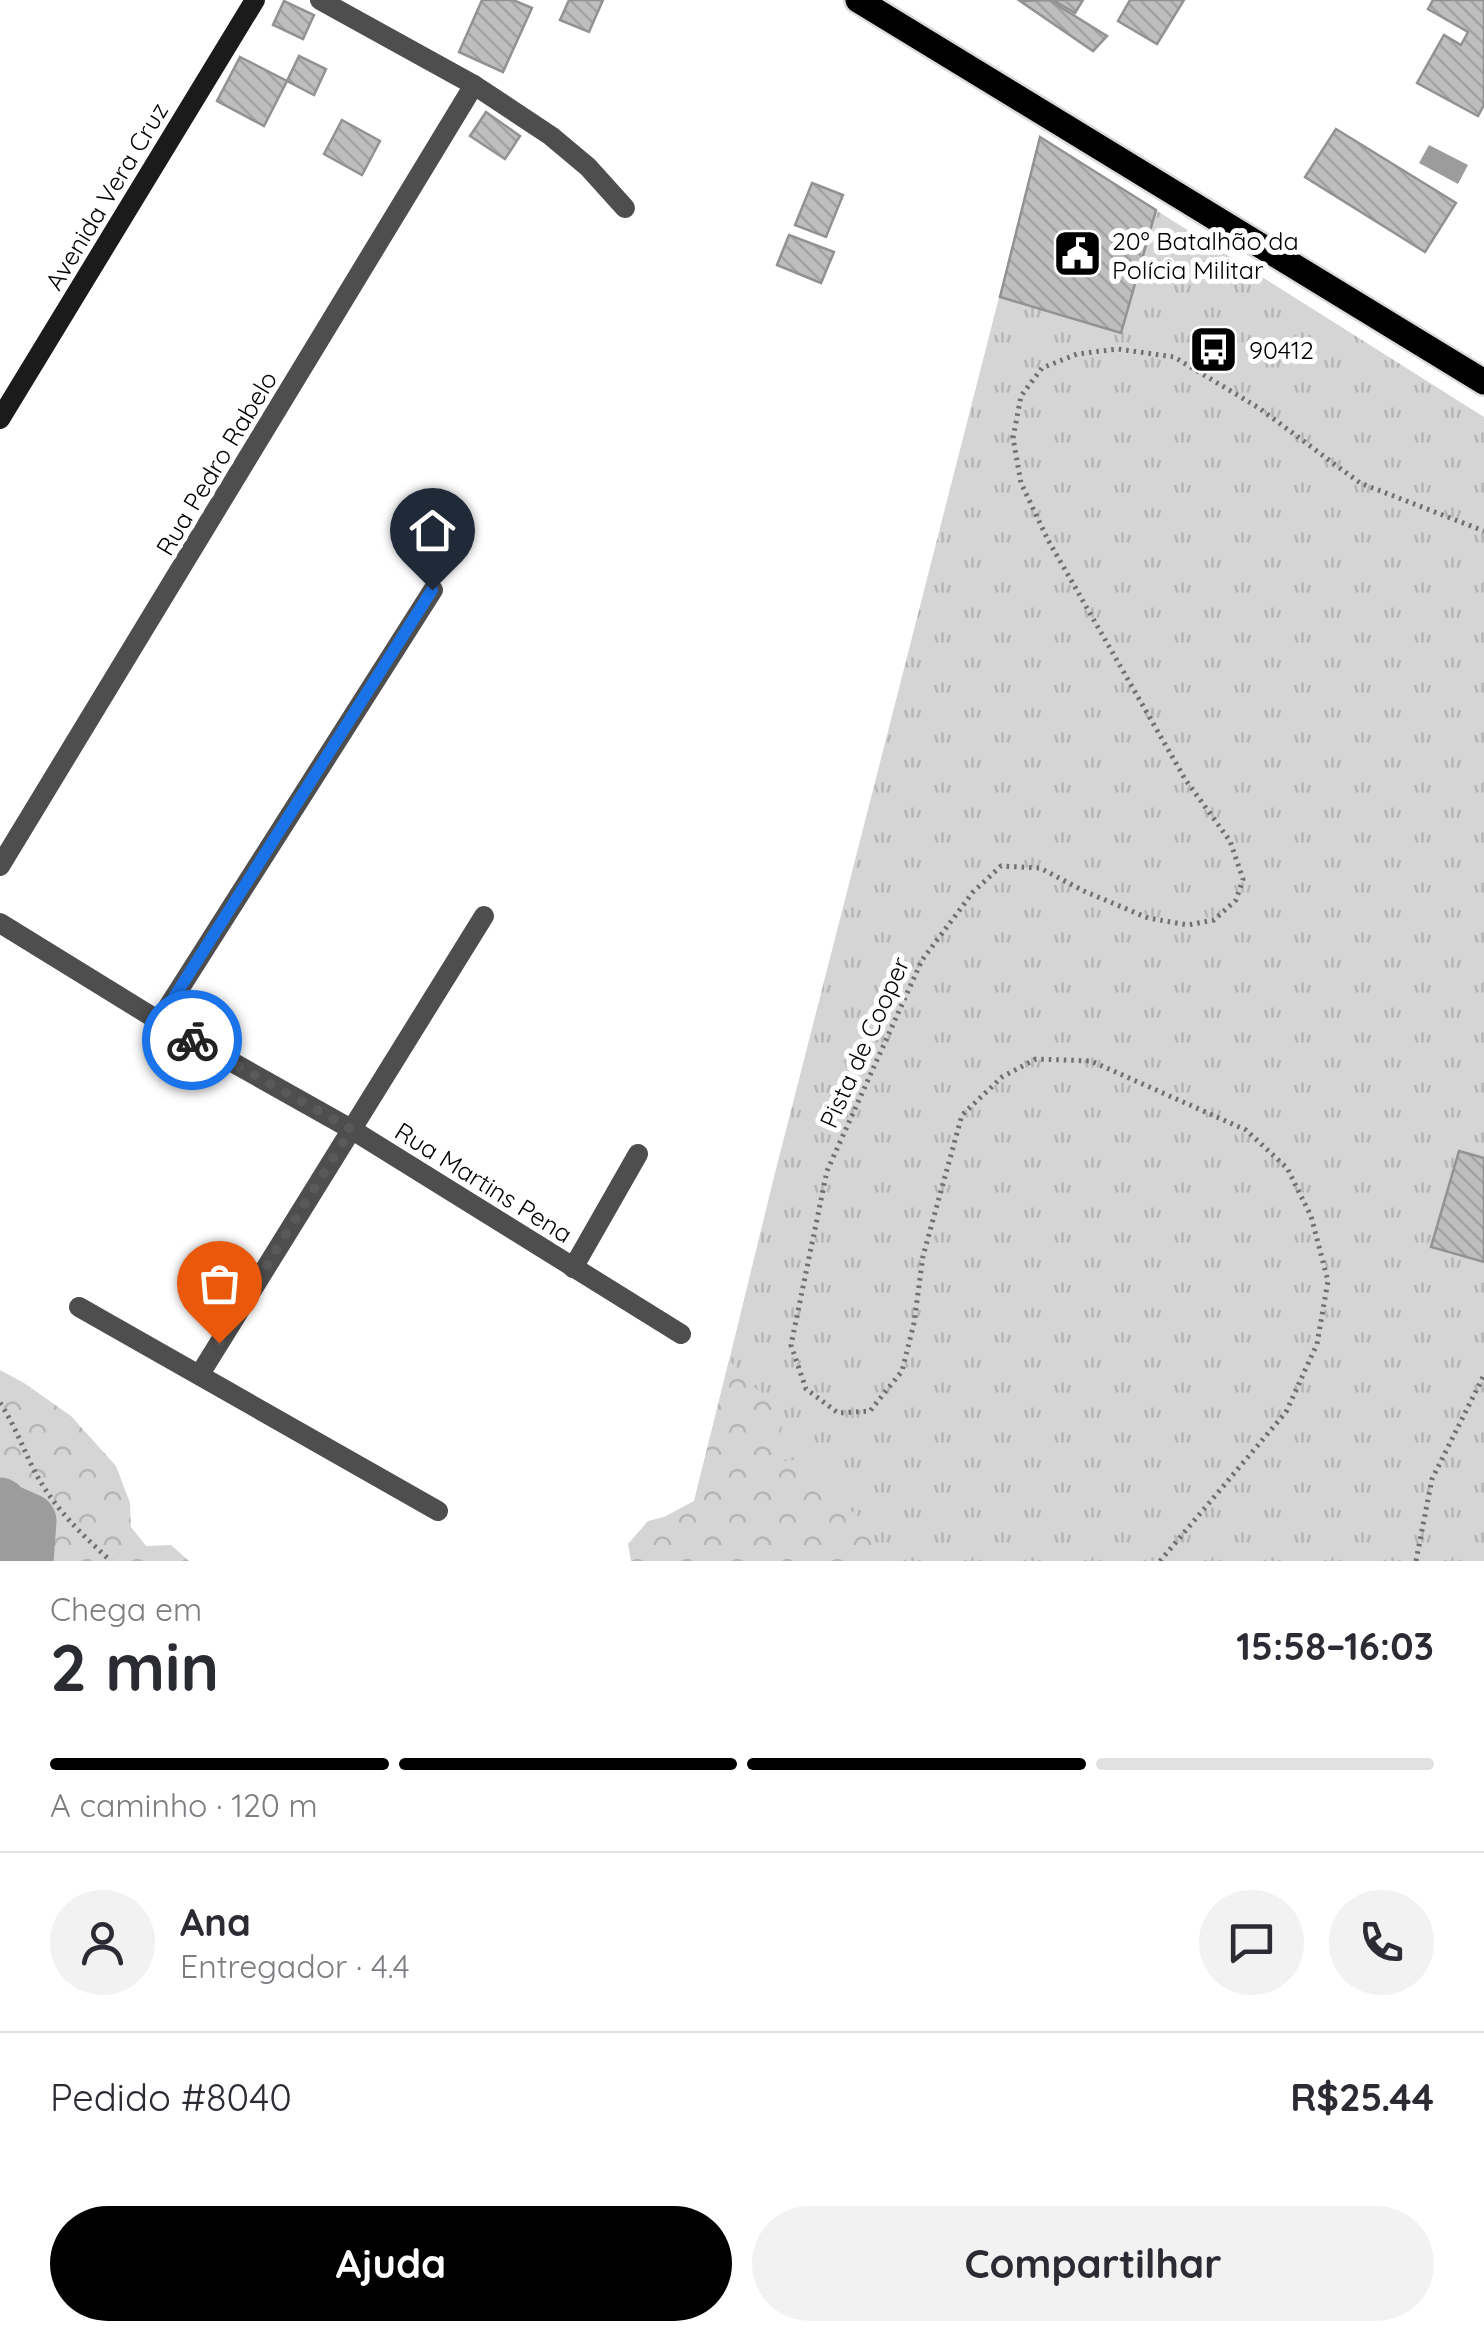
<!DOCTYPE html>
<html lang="pt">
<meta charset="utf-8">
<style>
body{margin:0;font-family:Quicksand,sans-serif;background:#f2f2f3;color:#2b2b33;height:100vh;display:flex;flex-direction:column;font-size:38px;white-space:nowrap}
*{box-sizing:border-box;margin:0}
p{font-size:32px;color:#7c7c81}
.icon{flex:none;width:55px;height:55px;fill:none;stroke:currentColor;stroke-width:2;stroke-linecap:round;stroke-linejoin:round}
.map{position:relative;height:1561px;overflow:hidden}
.drawer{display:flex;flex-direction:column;background:#fff;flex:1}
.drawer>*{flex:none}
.pin{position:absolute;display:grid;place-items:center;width:85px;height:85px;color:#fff;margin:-102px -42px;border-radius:50% 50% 50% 0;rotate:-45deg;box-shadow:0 0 10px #0007}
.pin .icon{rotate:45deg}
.courier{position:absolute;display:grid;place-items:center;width:100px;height:100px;margin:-50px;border:8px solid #1a73e8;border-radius:50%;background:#fff;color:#222;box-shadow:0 2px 12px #0007}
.head em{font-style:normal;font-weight:700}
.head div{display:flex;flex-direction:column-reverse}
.head{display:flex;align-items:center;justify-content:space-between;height:170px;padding:0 50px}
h1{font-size:65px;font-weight:700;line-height:75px}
.bar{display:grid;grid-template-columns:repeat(4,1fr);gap:15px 10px;align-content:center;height:120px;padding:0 50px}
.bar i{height:12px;border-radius:8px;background:#e1e1e2}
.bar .selected{background:#000}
.bar p{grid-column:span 4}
.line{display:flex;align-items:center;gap:25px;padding:0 50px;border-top:2px solid #e1e1e2}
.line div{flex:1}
.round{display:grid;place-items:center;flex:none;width:105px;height:105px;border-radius:52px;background:#f2f2f3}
.button{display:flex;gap:20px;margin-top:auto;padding:20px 50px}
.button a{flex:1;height:115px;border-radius:60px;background:#000;color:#fff;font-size:40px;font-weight:700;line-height:115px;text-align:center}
.button a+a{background:#f2f2f3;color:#2b2b33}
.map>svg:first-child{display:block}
.grass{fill:url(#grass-tufts)}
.forest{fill:url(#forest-crowns)}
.water{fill:#9c9c9c}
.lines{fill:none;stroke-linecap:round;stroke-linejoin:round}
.river{stroke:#9c9c9c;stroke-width:55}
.building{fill:url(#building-back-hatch);stroke:#929292;stroke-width:2.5}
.primary-casing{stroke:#dbdbdb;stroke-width:30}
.path{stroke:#707070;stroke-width:5;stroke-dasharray:2.5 5;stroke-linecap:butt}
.street{stroke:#4e4e4e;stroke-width:20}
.secondary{stroke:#1b1b1b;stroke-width:20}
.primary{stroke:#000;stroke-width:25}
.done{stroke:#595959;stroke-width:10;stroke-dasharray:0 18}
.route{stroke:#1a73e8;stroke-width:12}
.labels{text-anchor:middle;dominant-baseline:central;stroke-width:10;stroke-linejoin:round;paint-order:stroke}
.street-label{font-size:25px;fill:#000;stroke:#fff}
.poi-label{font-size:25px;fill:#000;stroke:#fff;text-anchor:start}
</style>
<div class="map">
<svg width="1484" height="1561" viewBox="0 0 1484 1561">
<defs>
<pattern id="grass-tufts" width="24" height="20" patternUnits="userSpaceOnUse" patternTransform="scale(2.5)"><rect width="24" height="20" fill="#d5d5d5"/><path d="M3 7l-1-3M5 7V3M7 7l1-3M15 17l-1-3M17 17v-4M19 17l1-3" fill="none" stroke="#b5b5b5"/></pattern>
<pattern id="forest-crowns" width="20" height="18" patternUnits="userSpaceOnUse" patternTransform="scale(2.5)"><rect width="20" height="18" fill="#d5d5d5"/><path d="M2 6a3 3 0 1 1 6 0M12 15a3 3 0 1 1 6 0" fill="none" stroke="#b5b5b5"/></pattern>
<pattern id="building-back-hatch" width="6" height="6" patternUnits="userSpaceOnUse" patternTransform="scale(2.5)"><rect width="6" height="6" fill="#bebebe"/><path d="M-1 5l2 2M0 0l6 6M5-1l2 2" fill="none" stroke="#a2a2a2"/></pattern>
</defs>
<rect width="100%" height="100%" fill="#fff"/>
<polygon class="grass" points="1040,137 1484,417 1484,1561 680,1561 774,1177"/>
<g class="forest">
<polygon points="729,1360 779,1413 782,1428 774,1451 783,1461 816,1458 846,1507 860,1518 873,1536 882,1561 631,1561 628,1544 648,1521 664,1517 694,1501"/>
<polygon points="0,1370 24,1383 71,1416 116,1466 130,1503 131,1527 146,1546 171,1545 189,1561 0,1561"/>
</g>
<polygon class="water" points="1429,145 1468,165 1458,184 1419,163"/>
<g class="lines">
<polyline class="river" points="0,1505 2,1509 29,1521 26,1561"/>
</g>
<g class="building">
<polygon points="482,0 513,0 532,8 503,72 459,52"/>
<polygon points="569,0 603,0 589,32 560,20"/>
<polygon points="1049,0 1107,36 1093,51 1020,1"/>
<polygon points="1053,0 1083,0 1075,13"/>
<polygon points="1130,0 1184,0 1157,44 1118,21"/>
<polygon points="1433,0 1484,0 1484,105 1478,116 1417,83 1444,35 1461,45 1468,32 1428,9"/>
<polygon points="284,1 314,15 303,39 273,25"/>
<polygon points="299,56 326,69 314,95 287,81"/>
<polygon points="240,57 287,81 264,126 217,101"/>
<polygon points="486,112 520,136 505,159 470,136"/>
<polygon points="342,120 380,141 362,175 324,154"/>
<polygon points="1336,129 1456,203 1425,252 1305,177"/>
<polygon points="1040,137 1156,210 1121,333 1000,297"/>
<polygon points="812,183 843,195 826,237 795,225"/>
<polygon points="789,235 834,252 821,283 777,265"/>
<polygon points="1459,1151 1484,1158 1484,1262 1431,1247"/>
</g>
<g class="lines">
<defs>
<polyline id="primary" points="858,0 1484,382"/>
</defs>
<use href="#primary" class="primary-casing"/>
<g class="path">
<path d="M0 1403C15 1425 23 1449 35 1472 54 1508 81 1534 111 1561"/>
<polyline points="1160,1561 1286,1412 1317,1344 1328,1281 1311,1216 1287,1168 1246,1130 1091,1061 1036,1059 1002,1077 962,1115 923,1256 914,1323 902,1371 870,1411 838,1413 806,1389 791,1345 827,1171 922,960 973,892 1001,866 1040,868 1084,891 1148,918 1188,925 1214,920 1236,900 1243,879 1230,841 1185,779 1048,540 1021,483 1013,438 1021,396 1042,368 1077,354 1118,349 1174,357 1259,408 1360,483 1484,531"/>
<polyline points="1416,1561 1432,1479 1484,1375"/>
</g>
<g class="street">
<polyline points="320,0 474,85 551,136 588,167 625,208"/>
<polyline points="0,866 474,85"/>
<polyline points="0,923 159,1021 351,1129 681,1334"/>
<polyline points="159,1021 433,590"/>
<polyline points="573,1268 638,1154"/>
<polyline points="79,1307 438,1511"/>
<polyline points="200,1374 484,916"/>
</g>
<polyline class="secondary" points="0,419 255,0"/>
<use href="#primary" class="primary"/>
</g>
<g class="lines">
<polyline class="done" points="192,1040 351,1129 219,1343"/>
<polyline class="route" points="192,1040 159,1021 432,590"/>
</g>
<defs>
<symbol id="civic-square" viewBox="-11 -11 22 22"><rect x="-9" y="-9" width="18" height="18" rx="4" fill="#000" stroke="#fff"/><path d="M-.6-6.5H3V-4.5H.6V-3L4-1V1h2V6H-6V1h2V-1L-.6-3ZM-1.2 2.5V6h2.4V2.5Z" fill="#fff"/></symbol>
<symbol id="bus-square" viewBox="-11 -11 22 22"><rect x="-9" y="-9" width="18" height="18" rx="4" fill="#000" stroke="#fff"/><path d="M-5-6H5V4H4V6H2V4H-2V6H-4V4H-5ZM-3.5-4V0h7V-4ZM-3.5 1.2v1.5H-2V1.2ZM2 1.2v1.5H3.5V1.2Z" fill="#fff"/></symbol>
</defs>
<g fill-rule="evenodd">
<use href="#civic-square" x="1050" y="226" width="55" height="55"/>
<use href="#bus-square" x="1186" y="322" width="55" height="55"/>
</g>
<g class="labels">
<g class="street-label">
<text transform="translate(106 196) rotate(-59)">Avenida Vera Cruz</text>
<text transform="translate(216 463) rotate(-59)">Rua Pedro Rabelo</text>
<text transform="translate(864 1042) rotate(-66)">Pista de Cooper</text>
<text transform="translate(484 1182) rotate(32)">Rua Martins Pena</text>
</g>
<g class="poi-label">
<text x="1112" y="240">20º Batalhão da<tspan x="1112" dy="29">Polícia Militar</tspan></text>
<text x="1249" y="349">90412</text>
</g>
</g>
</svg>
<div class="pin" style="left:219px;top:1343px;background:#ea580c"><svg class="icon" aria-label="bag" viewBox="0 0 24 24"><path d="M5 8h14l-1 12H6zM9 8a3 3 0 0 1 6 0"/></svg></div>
<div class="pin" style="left:432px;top:590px;background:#1f2937"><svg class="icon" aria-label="home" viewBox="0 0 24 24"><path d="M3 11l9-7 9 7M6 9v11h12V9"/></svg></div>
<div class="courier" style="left:192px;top:1040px"><svg class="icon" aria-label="bike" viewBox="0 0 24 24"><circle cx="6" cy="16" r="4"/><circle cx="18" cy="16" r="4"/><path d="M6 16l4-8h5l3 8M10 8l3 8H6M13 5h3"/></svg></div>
</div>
<section class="drawer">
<div class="head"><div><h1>2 min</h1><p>Chega em</p></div><em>15:58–16:03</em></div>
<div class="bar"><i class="selected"></i><i class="selected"></i><i class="selected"></i><i></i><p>A caminho · 120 m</p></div>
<div class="line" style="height:180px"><a class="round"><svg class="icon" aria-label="person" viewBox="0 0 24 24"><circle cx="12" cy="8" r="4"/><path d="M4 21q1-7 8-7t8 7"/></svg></a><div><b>Ana</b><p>Entregador · 4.4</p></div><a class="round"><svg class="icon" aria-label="chat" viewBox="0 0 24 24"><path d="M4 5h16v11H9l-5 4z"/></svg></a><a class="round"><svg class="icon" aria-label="phone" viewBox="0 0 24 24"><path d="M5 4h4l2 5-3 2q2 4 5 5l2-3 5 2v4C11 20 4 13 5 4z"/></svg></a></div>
<div class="line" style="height:130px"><div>Pedido #8040</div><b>R$25.44</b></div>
<div class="button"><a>Ajuda</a><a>Compartilhar</a></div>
</section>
